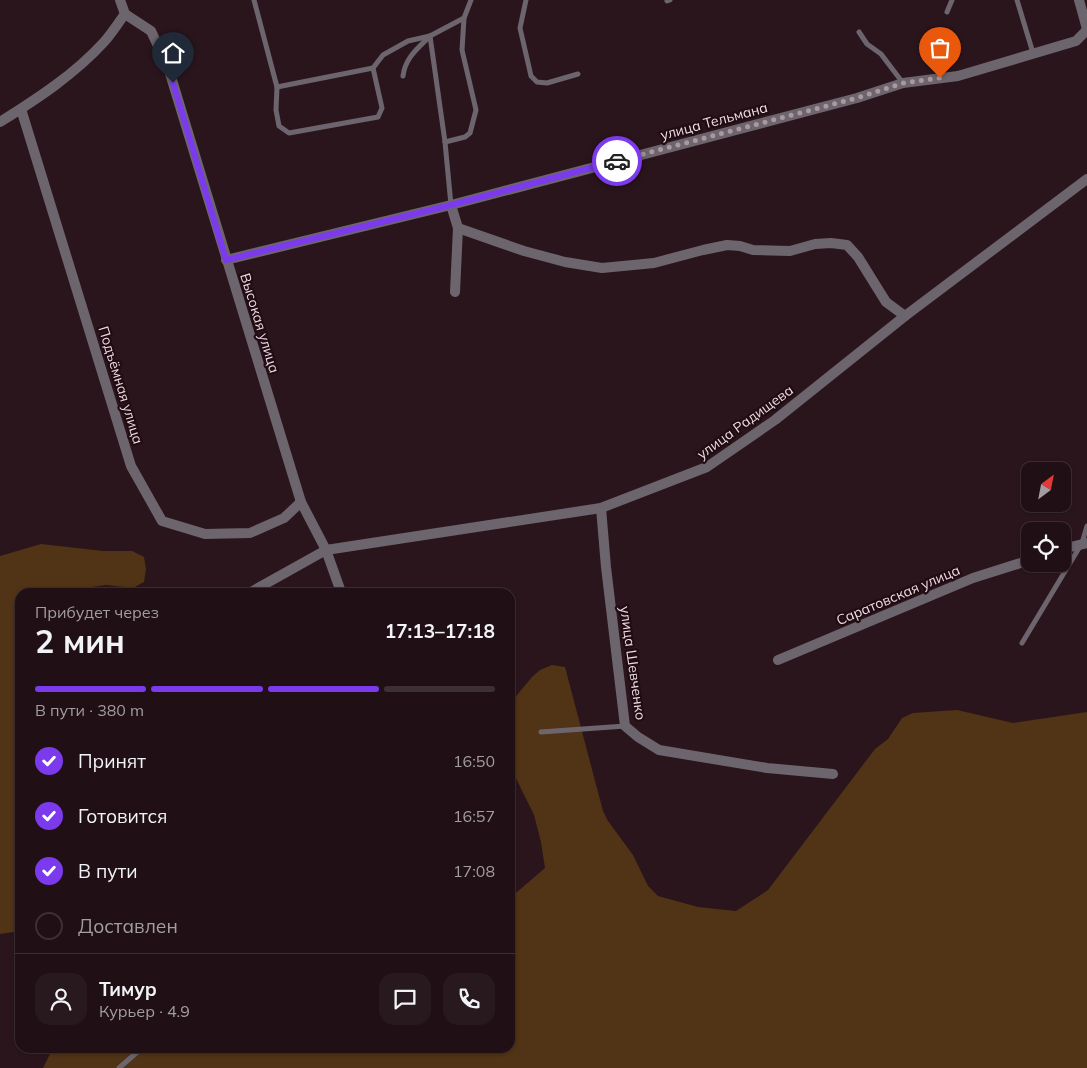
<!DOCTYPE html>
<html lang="ru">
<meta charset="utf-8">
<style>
body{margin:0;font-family:Mulish,sans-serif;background:#28191f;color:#f1f3f6;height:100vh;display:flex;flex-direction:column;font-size:19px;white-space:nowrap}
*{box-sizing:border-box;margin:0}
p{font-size:16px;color:#a29da1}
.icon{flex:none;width:28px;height:28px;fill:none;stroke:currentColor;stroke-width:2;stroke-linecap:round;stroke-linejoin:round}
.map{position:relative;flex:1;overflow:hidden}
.sheet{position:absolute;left:15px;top:588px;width:500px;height:465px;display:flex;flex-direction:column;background:#201016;border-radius:15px;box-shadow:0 1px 4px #0004,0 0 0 1px #3d3035}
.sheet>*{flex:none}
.needle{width:32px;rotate:32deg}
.controls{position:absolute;left:1021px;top:462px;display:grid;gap:10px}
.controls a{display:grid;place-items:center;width:50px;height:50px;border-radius:10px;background:#201016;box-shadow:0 1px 4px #0004,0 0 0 1px #3d3035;font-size:25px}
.pin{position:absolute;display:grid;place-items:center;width:42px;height:42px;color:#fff;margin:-51px -21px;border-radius:50% 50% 50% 0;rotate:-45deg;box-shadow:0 0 5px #0007}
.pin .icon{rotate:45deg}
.courier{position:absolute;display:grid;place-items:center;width:50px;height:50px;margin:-25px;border:4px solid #7c3aed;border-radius:50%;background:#fff;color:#222;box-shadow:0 1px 6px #0007}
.summary em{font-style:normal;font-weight:700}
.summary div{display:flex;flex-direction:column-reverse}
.summary{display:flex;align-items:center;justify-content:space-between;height:85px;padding:0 20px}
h1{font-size:32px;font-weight:700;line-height:38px}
.bar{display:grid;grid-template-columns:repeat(4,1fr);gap:8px 5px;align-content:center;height:60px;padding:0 20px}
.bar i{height:6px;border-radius:4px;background:#3d3035}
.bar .selected{background:#7c3aed}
.bar p{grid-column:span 4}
.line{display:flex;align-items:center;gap:12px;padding:0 20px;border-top:1px solid #3d3035}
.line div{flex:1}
.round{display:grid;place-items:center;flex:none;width:52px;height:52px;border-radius:15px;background:#28191f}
ol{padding:0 20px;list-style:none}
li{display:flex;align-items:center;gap:15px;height:55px}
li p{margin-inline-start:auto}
li .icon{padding:5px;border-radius:50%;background:#7c3aed;color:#fff;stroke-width:4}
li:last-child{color:#a29da1}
li i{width:28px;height:28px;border:2px solid #3d3035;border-radius:50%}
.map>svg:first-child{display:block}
.green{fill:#513315}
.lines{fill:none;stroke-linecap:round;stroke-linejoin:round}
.service{stroke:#6d656e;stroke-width:5}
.minor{stroke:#6d656e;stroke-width:10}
.tertiary{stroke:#6d656e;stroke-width:10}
.done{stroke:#aa989e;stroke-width:5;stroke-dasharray:0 9}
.route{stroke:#7c3aed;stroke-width:6}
.labels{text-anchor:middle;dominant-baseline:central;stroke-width:4.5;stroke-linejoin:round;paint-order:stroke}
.street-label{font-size:14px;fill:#eedee3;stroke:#210c14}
</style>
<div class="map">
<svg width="1087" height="1068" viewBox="0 0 1087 1068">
<rect width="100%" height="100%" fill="#2b151d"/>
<g class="green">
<polygon points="41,544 103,551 132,551 144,557 146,569 144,582 133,588 106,585 92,587 83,592 20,592 20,931 0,934 0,556"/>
<polygon points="552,665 565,667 603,811 608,821 633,855 648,886 658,896 698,907 736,911 768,890 875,749 888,739 902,718 913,713 957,710 1013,723 1087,712 1087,1068 43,1068 53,1048 510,1048 510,898 545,868 541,842 534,815 510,766 510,711 517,695 532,677 540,670"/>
</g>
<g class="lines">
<g class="service">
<polyline points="254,0 277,87 276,110 279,126 289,133 378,117 382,108 373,68 383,55 408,41 430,36 464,18 471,0"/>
<polyline points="526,0 520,28 531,76 537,82 547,83 578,74"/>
<polyline points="1017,0 1033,53"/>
<polyline points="667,1 670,0"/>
<polyline points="947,12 952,0"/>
<polyline points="859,32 867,44 881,54 903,83"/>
<polyline points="430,36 445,142 451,205"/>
<path d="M403 76C405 58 418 48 430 36"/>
<polyline points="277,87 373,68"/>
<polyline points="445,142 465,137 470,133 476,110 462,50 464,18"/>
<polyline points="1022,643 1082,543 1087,526"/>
<polyline points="541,732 625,726"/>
<polyline points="119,1068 142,1048"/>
</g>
<g class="minor">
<polyline points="125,14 151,31 168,67 301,502 326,550 341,592"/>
<polyline points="21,109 131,466 162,521 205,534 250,533 284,518 301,502"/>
<path d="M0 122C37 99 75 74 104 42 112 33 118 23 125 14L120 0"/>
<polyline points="451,205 458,228 455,292"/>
<polyline points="458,228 524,251 565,262 602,268 654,263 703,250 727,245 740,246 753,250 790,251 815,244 831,243 847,245 858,257 886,302 905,316"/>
<polyline points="226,260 451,205 857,98 903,83 958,76 1076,41 1087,30"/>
<polyline points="601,508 606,567 625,726 638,737 659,750 767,768 833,774"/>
<polyline points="1062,549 1087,543"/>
<polyline points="251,592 326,550 601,508 707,467 775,420 905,316 1087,179"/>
<polyline points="778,660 973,578 1030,560"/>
</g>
<polyline class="tertiary" points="1079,0 1087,29"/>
</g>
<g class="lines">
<polyline class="done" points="617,161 857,98 903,83 940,78"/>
<polyline class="route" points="173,83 226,260 451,205 617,161"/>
</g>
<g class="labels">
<g class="street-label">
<text transform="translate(714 121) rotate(-15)">улица Тельмана</text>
<text transform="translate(260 323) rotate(73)">Высокая улица</text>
<text transform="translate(121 385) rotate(73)">Подъёмная улица</text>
<text transform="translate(745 422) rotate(-36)">улица Радищева</text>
<text transform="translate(898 595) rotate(-23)">Саратовская улица</text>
<text transform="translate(633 663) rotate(82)">улица Шевченко</text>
</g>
</g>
</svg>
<div class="controls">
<a><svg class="needle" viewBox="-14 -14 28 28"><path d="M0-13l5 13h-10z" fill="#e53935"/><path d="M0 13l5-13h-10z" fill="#a29da1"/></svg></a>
<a><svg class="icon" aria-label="locate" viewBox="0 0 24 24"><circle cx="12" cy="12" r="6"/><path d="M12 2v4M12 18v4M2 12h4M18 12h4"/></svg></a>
</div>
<div class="pin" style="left:940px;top:78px;background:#ea580c"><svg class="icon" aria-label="bag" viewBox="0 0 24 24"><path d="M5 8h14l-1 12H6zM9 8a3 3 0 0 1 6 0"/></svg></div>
<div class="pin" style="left:173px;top:83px;background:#1f2937"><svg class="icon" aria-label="home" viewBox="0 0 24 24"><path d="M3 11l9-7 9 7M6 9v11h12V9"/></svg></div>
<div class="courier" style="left:617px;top:161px"><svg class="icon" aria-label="car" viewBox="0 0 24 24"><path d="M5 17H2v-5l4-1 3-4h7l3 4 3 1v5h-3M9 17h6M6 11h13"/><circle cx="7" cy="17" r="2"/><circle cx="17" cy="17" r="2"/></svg></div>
<section class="sheet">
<div class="summary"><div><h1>2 мин</h1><p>Прибудет через</p></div><em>17:13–17:18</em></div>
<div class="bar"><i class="selected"></i><i class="selected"></i><i class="selected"></i><i></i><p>В пути · 380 m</p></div>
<ol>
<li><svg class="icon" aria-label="check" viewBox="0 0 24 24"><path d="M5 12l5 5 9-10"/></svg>Принят<p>16:50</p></li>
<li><svg class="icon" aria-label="check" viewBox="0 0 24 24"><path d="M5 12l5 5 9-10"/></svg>Готовится<p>16:57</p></li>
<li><svg class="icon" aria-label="check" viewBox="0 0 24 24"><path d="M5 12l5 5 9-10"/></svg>В пути<p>17:08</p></li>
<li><i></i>Доставлен</li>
</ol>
<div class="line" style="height:90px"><a class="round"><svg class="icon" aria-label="person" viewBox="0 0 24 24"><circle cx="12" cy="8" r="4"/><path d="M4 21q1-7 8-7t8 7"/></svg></a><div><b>Тимур</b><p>Курьер · 4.9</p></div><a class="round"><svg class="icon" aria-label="chat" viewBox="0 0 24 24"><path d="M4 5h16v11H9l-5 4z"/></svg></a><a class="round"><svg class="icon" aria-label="phone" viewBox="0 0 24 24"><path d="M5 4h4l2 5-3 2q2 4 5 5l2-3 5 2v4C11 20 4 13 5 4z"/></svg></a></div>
</section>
</div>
